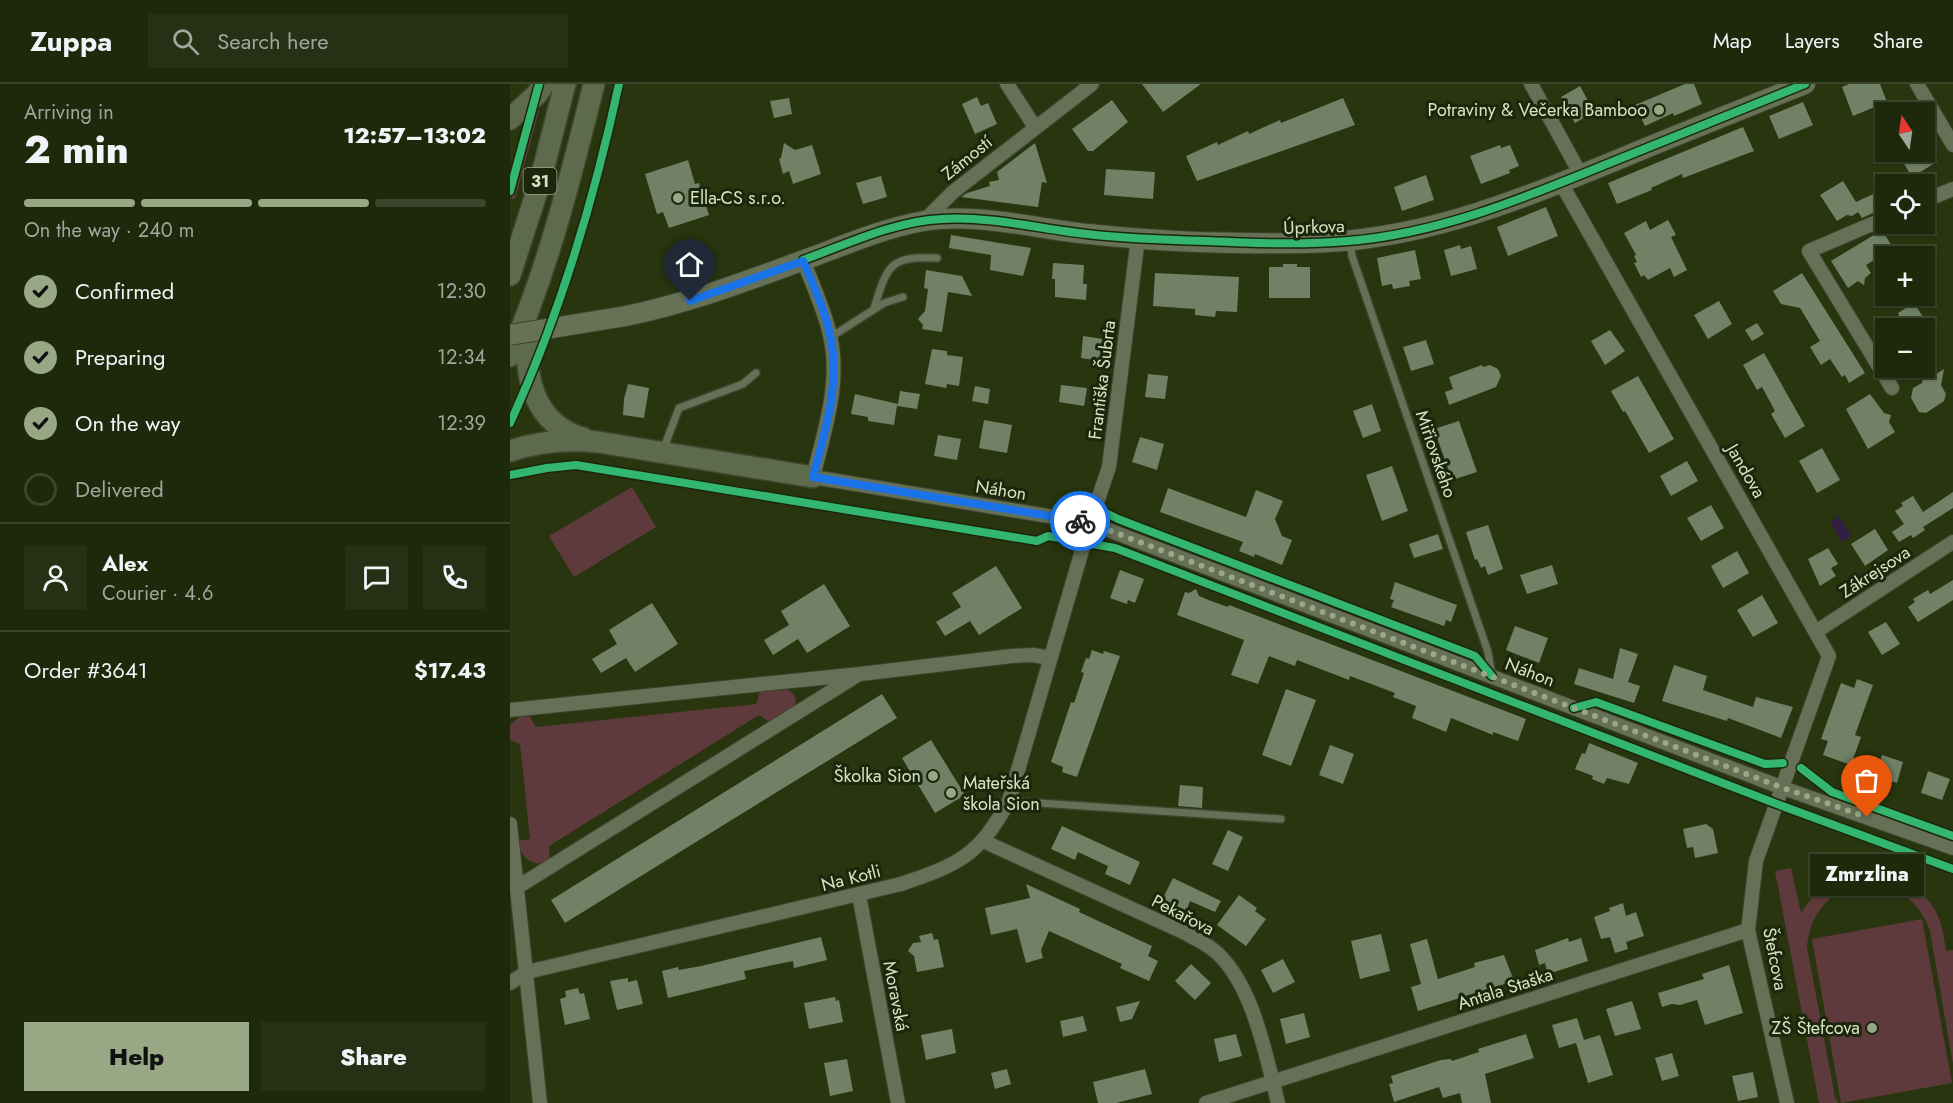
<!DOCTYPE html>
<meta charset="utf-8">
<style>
body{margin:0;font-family:Jost,sans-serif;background:#263014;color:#f1f3f6;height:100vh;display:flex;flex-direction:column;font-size:22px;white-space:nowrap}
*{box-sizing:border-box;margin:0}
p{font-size:20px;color:#a1a69d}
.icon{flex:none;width:33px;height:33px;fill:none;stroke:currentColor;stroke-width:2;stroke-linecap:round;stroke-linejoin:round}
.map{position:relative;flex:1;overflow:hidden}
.panel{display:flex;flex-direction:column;background:#1e280b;width:510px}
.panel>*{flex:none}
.needle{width:39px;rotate:347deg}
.tools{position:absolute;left:1365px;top:18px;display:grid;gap:12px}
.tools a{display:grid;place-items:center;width:60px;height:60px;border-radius:0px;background:#1e280b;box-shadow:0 2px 4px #0004,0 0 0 2px #3c442c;font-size:30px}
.pin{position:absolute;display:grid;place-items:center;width:51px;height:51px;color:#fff;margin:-62px -26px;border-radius:50% 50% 50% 0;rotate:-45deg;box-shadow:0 0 6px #0007}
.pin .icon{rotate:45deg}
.courier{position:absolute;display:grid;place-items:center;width:60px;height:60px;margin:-30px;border:4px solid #1a73e8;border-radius:50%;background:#fff;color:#222;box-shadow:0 2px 8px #0007}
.bubble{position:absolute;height:42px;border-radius:0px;background:#1e280b;box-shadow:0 2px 4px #0004,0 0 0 2px #3c442c;font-size:20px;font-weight:800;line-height:42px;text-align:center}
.head em{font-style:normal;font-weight:800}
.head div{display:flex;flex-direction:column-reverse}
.head{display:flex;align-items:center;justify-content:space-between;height:102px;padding:0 24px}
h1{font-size:39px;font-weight:800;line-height:45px}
.bar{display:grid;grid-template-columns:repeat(4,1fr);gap:9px 6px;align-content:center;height:72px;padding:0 24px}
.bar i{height:8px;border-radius:4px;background:#3c442c}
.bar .on{background:#98a784}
.bar p{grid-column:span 4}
.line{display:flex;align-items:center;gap:15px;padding:0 24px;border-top:2px solid #3c442c}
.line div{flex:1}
.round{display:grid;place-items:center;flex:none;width:63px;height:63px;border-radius:0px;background:#263014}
ol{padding:0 24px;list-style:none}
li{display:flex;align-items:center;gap:18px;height:66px}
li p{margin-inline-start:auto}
li .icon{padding:6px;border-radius:50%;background:#98a784;color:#111;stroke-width:4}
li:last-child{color:#a1a69d}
li i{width:33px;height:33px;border:3px solid #3c442c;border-radius:50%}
.cta{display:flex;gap:12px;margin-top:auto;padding:12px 24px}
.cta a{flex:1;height:69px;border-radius:0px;background:#98a784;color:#111;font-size:24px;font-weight:800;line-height:69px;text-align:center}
.cta a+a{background:#263014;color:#f1f3f6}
header{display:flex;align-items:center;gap:36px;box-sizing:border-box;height:84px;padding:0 30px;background:#1e280b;border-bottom:2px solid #3c442c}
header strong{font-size:28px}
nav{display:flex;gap:33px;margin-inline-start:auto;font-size:21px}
.search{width:420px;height:54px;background:#263014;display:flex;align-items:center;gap:15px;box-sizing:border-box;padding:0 21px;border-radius:0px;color:#a1a69d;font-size:22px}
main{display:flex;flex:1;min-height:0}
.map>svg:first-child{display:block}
.green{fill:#5f3a3d}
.water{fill:#331e43}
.building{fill:#708166}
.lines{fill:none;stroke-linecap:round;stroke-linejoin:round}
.lane-casing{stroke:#3c452d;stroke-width:10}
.street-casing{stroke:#3c452d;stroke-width:16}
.secondary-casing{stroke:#3c452d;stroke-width:22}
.primary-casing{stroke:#3c452d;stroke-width:24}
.lane{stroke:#657056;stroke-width:7}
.street{stroke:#657056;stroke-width:14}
.secondary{stroke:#667156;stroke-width:20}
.primary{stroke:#5e6a4c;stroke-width:21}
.secondary-bridge-casing{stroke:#3c452d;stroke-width:22;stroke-linecap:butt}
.secondary-bridge{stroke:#667156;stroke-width:20}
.cycleway-casing{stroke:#1c260c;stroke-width:11}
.cycleway{stroke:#33b770;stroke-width:8}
.done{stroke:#98a784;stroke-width:6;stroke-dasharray:0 10.8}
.route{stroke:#1a73e8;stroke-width:8}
.poi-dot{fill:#98a784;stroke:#1c260c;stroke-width:2}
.labels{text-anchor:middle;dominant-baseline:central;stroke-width:6;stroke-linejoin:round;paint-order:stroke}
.shield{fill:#1c260c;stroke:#9dab8c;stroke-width:1.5}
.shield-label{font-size:16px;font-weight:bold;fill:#d4e4c3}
.poi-label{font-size:18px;fill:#d4e4c3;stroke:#1c260c;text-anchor:end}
.street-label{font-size:18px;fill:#d4e4c3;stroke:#1c260c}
</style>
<header>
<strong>Zuppa</strong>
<div class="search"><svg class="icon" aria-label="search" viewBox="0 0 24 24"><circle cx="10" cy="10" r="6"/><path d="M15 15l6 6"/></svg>Search here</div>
<nav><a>Map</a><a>Layers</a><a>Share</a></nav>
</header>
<main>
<section class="panel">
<div class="head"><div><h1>2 min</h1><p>Arriving in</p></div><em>12:57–13:02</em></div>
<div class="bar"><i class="on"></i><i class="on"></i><i class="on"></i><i></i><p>On the way · 240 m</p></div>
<ol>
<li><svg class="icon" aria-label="check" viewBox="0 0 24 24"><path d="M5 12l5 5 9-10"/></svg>Confirmed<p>12:30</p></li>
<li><svg class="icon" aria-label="check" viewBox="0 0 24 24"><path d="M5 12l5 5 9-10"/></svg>Preparing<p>12:34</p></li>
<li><svg class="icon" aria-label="check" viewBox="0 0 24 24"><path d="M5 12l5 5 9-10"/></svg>On the way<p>12:39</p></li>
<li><i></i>Delivered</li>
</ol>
<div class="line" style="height:108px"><a class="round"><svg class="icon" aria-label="person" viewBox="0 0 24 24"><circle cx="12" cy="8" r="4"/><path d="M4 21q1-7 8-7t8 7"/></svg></a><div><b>Alex</b><p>Courier · 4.6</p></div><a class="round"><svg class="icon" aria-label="chat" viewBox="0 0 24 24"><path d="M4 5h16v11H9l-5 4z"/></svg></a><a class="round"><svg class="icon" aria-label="phone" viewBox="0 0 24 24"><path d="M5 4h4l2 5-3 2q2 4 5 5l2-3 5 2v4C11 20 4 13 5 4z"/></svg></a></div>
<div class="line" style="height:78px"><div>Order #3641</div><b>$17.43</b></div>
<div class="cta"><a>Help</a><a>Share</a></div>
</section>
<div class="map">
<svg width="1443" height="1019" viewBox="0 0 1443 1019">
<rect width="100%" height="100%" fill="#28350f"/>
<g class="green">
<polygon points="26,23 29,27 5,115 3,115 1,114"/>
<polygon points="122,403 146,443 64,493 39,452"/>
<path d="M276 604C299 618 275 631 263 640L249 631 39 762 40 778C23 784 11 774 7 757L20 755 10 660 0 656V641L9 633 18 630 26 643 246 620 251 605Z"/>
<path d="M1281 784 1291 829C1298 819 1305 809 1315 801 1351 774 1404 789 1425 826 1432 838 1434 853 1436 867L1443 866V980L1420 847C1396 777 1303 788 1297 863L1325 1013 1328 1019H1309L1265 787Z"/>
<polygon points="1412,835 1442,999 1331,1019 1302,855"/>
</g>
<polygon class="water" points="1329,432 1342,452 1332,458 1320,438"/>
<g class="building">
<polygon points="632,0 691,0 653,28"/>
<polygon points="1175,0 1184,0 1192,20 1164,32 1163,29 1135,42 1125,21"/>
<polygon points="1339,0 1370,0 1377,18 1343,32 1332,3"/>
<polygon points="1070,2 1084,28 1065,39 1051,13"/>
<polygon points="467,13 471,22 478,19 487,40 465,50 452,20"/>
<polygon points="279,14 282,30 264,34 260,17"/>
<polygon points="833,14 845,41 687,97 676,72 707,58 708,61 738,47 739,50 770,36 771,39"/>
<polygon points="602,16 618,38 583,67 578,67 562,45"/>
<polygon points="1293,18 1303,41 1269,55 1259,32"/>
<polygon points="1233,43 1244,67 1173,94 1172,90 1141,104 1142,106 1107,120 1098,99"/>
<polygon points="274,59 285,66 302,61 311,90 283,100 279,87 273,90 269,75 271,74"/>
<polygon points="525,59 537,99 532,98 528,123 451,113 457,109 480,102 479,98 489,96 487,88"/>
<polygon points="990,61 991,64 1000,61 1009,82 999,86 1000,89 971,100 960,72"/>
<polygon points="1387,68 1418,68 1425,79 1402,93"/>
<polygon points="178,76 185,100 189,99 199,131 159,144 153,128 147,130 135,90"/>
<polygon points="596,85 645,88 643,115 594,111"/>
<polygon points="916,91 924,116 892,127 884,103"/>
<polygon points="371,92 377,113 353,120 346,99"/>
<polygon points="1333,97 1346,118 1376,104 1376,123 1352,134 1348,128 1342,132 1337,131 1327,137 1310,111"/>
<polygon points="1036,123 1048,152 998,172 987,143"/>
<polygon points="1158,136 1166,151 1161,153 1177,186 1164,193 1160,184 1138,196 1134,191 1131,193 1124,179 1127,178 1124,172 1126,171 1114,149 1136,137 1140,146"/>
<polygon points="1372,146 1383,164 1356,181 1361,189 1355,194 1354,201 1348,197 1338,204 1321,177"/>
<polygon points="441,151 521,164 513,192 480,186 481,171 439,164"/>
<polygon points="950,161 951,165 961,162 967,185 941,192 934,166"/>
<polygon points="905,166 911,195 899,197 900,202 883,205 882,200 872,202 867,174"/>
<polygon points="543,179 574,181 573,200 577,200 576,216 545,213 545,195 542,195"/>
<polygon points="773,180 787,180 787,183 800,183 800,214 759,214 759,183 773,183"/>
<polygon points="416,186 452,192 462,212 438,208 432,248 412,245 413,241 408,235 415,227 418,205 414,204"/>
<polygon points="645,189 729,193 727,228 706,227 705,233 685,231 685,225 643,222"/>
<polygon points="1292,189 1355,289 1339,299 1335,291 1332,293 1320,275 1311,281 1300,263 1310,257 1290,224 1271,220 1263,207"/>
<polygon points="1209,217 1222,240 1198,255 1184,231"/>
<polygon points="1404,219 1420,244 1366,244 1389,231 1388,229"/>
<polygon points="1247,239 1254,250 1242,257 1235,246"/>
<polygon points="1100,246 1115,267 1095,281 1081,257"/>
<polygon points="573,252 593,255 590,277 571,274"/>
<polygon points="916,256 924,280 901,287 893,263"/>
<polygon points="422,265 437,267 437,271 453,273 449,302 437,300 436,304 415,300"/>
<polygon points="1254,269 1295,342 1275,354 1261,330 1265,327 1252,303 1247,306 1233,281"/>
<polygon points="972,281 973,283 980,281 988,285 991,292 986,303 939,321 935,308 943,305 939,293"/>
<polygon points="1434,285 1431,301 1436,310 1434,317 1416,329 1409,328 1401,314 1403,304 1412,299 1414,292 1420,294"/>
<polygon points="638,290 658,292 655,315 635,313"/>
<polygon points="1128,292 1164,355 1139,369 1115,327 1113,328 1101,307"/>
<polygon points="118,300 139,304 134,334 113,331 114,315"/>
<polygon points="551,301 577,304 574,322 549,318"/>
<polygon points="465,302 480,305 478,320 462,317"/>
<polygon points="390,307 410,310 407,325 387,322 384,341 358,337 358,333 341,330 345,310 388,320"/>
<polygon points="1360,310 1374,329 1381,331 1379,338 1385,348 1358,365 1336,325"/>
<polygon points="862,320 871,347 853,354 843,327"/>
<polygon points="474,336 502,341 497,369 469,364"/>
<polygon points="949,337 967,388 942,396 924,345"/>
<polygon points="428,351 451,355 447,376 424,372"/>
<polygon points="630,353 654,360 647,386 622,378"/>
<polygon points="1312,364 1330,396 1307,409 1289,377"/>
<polygon points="1177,377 1188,397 1161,412 1150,392"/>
<polygon points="882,382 898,427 872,437 856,391"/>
<polygon points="658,404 736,433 746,406 773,417 765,435 772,452 782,456 772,481 745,470 744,473 729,467 733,458 650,428"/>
<polygon points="1443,408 1443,424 1413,443 1415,446 1403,454 1401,451 1389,458 1382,448 1394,440 1385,427 1393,422 1391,419 1403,412 1413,428"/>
<polygon points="1201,421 1214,444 1191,457 1177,434"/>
<polygon points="978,441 993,485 978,491 975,482 971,484 967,475 965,476 956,448"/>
<polygon points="1365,445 1378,466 1355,482 1341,460"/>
<polygon points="928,450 933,465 904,474 899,460"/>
<polygon points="1318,464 1328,480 1321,484 1326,492 1310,502 1298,475"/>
<polygon points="1227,467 1239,489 1213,504 1201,482"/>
<polygon points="1042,481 1048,500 1017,510 1010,491"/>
<polygon points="486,482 512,524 469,551 460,537 435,552 426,538 451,523 442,509"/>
<polygon points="610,486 634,495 625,519 618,516 617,520 600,514"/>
<polygon points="1443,496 1443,516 1408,538 1398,523 1405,518 1403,515 1418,506 1420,510"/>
<polygon points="885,498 947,521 941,538 936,536 934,542 881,523 884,516 880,515"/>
<polygon points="314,500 340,542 297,569 288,555 263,571 254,556 279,541 271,527"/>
<polygon points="686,505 689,512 701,517 718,523 719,521 1016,635 1008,657 983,648 983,651 941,634 936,648 902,634 906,622 883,613 885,609 840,592 839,596 787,576 785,582 759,572 748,600 721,591 734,556 667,531 675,508 679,509"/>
<polygon points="1252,511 1268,539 1243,553 1227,526"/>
<polygon points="142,519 168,560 125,588 116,574 91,589 82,575 107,560 99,546"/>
<polygon points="1376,538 1390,560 1372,571 1358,548"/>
<polygon points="1005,542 1038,554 1029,579 996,566"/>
<polygon points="1110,564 1128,570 1118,598 1130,602 1124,619 1064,600 1069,584 1103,595"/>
<polygon points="582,566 593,570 594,567 610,572 567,693 552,688 553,683 541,678 561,618 564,619 574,589 571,588 576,574 579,575"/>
<polygon points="1164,581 1197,592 1193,606 1243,623 1246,613 1283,623 1271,654 1218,634 1217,637 1152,617"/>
<polygon points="1347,595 1363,601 1345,651 1351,653 1341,681 1313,671 1318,657 1311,655 1331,599 1344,604"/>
<polygon points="776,605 806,616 781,682 752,671"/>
<polygon points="372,610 387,634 55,839 41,816"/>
<polygon points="421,656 455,711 425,729 392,674"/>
<polygon points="1079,659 1128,679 1119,700 1097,694 1094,700 1082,695 1083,692 1065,685 1072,669 1075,670"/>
<polygon points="820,661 844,670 833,700 809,691"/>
<polygon points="1372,671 1393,678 1387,699 1365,692"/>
<polygon points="1418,687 1440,695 1432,716 1411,709"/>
<polygon points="670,701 693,703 692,724 668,722"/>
<polygon points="1196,740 1203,745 1208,769 1185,774 1183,763 1177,764 1173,745"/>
<polygon points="552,742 630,778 620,801 595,790 598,782 568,768 565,776 541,765"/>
<polygon points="718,746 733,753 718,787 702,780"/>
<polygon points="663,794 711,817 705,828 680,817 676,827 652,816"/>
<polygon points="516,800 570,825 569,828 642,862 638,872 648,877 639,897 610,884 612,880 539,847 531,866 533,874 516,879 507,845 481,851 475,824 520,814"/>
<polygon points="729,811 747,824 745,827 756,835 736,862 707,841"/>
<polygon points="1113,819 1116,832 1126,828 1134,852 1116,858 1118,865 1105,869 1100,853 1091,855 1084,833 1100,827 1099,824"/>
<polygon points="422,849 424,856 428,855 434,883 407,888 404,872 398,867 403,859 411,858 409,852"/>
<polygon points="871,850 880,887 850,895 841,857"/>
<polygon points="311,853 317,876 284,884 283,877 234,887 236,895 158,914 152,887 168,883 169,886 191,882"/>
<polygon points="1058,854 1059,858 1071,854 1078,877 1038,890 1035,879 1029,881 1025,866"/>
<polygon points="917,855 928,895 965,883 964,879 994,871 1004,897 908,927 901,903 911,900 900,860"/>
<polygon points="773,875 785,898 763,909 751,886"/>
<polygon points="681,880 701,899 685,916 665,897"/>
<polygon points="1219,881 1233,929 1195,941 1187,916 1170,921 1162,920 1152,923 1148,909 1194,895 1192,890"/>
<polygon points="118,894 118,898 127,896 133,920 107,926 100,897"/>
<polygon points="68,904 70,910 74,909 80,935 55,941 50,915 56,913 55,907"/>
<polygon points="325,913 326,917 329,916 333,938 299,945 294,919"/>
<polygon points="630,917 622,935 610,938 606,923"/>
<polygon points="1122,917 1131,945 1105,952 1096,925"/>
<polygon points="794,929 800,953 776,960 770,935"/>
<polygon points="573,932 577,947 553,953 550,937"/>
<polygon points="1067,934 1074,956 1090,951 1103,991 1078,999 1066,959 1049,964 1042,941"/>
<polygon points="442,945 446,969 416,976 411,951"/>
<polygon points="726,950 732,972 709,978 704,955"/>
<polygon points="1016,950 1024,974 975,990 981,1019 952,1019 950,1009 933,1014 929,1003 884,1018 879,1000 883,999 881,992 931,976 941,975 942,977 969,968 968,965"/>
<polygon points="1162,969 1169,992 1152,997 1145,974"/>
<polygon points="337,975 343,1007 320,1012 314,979"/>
<polygon points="497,985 501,1000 485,1005 481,989"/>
<polygon points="635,985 642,1010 606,1019 588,1019 583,998"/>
<polygon points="1243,988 1248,1013 1228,1017 1222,992"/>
</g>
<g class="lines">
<defs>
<g id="lane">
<polyline points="840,157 842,172 978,568 982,592"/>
<path d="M364 224C378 181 379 172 427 174"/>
<polyline points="321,253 374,219 393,213"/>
<polyline points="153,366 169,324 233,300 246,289"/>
<polyline points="499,717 771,735"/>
</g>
<g id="street">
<polyline points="497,0 525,43"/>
<polyline points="1021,0 1071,91"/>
<polyline points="1407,0 1443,61"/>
<polyline points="1051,99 1319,572 1246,777 1238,846 1277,1019"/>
<polyline points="1414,117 1443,105"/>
<polyline points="1376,134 1299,167 1382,304"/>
<polyline points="414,137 443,108 582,0"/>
<path d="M293 176C302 199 313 223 319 247 332 296 315 345 303 393L580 439 1273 704 1443 764"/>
<polyline points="1307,547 1443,458"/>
<polyline points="0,626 350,590 502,572 523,571 540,574"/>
<polyline points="0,740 30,1019"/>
<path d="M473 757 673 848C682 853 693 858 701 864 742 894 756 972 768 1019"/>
<polyline points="6,804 346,592"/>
<polyline points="349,811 388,1019"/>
<path d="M0 899 17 888 391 800C450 780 468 772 499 717L580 439 599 383 628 154"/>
<polyline points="696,1019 1238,846"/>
</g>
<path id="secondary" d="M116 232C179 219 237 197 297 175 335 161 374 144 414 137 466 128 527 145 579 150 650 158 723 160 794 159 907 158 1004 118 1107 76 1169 50 1232 25 1295 0"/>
<g id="primary">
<polyline points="0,35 27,10 34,0"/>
<polyline points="0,191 30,98 55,0"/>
<path d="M20 243C12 289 23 340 73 354"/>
<path d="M0 272C38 185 61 92 84 0"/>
<path d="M0 367C30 357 57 355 88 358L303 393"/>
</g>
</defs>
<use href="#lane" class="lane-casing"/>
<use href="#street" class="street-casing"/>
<use href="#secondary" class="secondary-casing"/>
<use href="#primary" class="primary-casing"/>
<use href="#lane" class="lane"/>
<use href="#street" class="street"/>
<use href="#secondary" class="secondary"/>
<use href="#primary" class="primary"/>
<defs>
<polyline id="secondary-bridge" points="0,251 116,232"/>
</defs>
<use href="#secondary-bridge" class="secondary-bridge-casing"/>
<use href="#secondary-bridge" class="secondary-bridge"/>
<defs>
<g id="cycleway">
<polyline points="0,107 29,0"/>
<path d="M293 176C337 160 385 137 432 135 481 132 530 145 577 150 617 155 657 156 697 157 744 159 791 161 838 157 928 150 1014 114 1097 80 1163 53 1229 26 1295 0"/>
<path d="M0 339C50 231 84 116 109 0"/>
<polyline points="0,391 37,384 66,381 527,457 538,452 605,464 1267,720 1443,785"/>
<polyline points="596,429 608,435 965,572 982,592"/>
<polyline points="1064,624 1086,618 1255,680 1273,679"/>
<polyline points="1291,684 1322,708 1443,752"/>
</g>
</defs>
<use href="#cycleway" class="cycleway-casing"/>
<use href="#cycleway" class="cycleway"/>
</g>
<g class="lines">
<polyline class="done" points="570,437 580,439 1273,704 1357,733"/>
<path class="route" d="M180 217 293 177C303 201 315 226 320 251 331 300 315 346 303 393L570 437"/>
</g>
<g class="poi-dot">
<circle cx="1149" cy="26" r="6"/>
<circle cx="168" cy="114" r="6"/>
<circle cx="423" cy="692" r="6"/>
<circle cx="441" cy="709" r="6"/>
<circle cx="1362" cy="944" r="6"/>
</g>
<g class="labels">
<rect class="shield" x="13.5" y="84" width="33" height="26" rx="4.5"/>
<g class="shield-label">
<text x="30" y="97">31</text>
</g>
<g class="poi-label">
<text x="1137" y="26">Potraviny &amp; Večerka Bamboo</text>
<text x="180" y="114" text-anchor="start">Ella-CS s.r.o.</text>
<text x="411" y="692">Školka Sion</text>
<text x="453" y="699" text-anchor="start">Mateřská<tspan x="453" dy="21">škola Sion</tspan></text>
<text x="1350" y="944">ZŠ Štefcova</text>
</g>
<g class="street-label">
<text transform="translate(457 74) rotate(-39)">Zámostí</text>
<text transform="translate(804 143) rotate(-2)">Úprkova</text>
<text transform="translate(592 296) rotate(-83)">Františka Šubrta</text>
<text transform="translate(926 370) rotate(71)">Miřiovského</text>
<text transform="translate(1236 387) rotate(60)">Jandova</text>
<text transform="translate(491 406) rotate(9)">Náhon</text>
<text transform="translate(1365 488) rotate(-33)">Zákrejsova</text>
<text transform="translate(1020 588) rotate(21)">Náhon</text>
<text transform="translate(341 794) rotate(-14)">Na Kotli</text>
<text transform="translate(673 831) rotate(27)">Pekařova</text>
<text transform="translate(1265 875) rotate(79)">Štefcova</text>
<text transform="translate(995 905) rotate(-18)">Antala Staška</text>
<text transform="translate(386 912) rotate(79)">Moravská</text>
</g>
</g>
</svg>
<div class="tools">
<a><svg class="needle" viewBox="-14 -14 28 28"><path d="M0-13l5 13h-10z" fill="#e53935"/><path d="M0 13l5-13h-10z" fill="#a1a69d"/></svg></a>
<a><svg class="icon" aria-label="locate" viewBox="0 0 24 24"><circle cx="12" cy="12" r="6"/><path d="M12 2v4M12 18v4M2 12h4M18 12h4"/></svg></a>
<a>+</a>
<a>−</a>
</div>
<div class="pin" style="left:1357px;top:733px;background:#ea580c"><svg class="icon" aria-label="bag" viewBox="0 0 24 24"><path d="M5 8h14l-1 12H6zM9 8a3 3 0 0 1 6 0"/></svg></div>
<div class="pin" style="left:180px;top:217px;background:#1f2937"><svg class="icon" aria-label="home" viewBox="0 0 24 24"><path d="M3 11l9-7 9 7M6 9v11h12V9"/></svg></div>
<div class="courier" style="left:570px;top:437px"><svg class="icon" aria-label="bike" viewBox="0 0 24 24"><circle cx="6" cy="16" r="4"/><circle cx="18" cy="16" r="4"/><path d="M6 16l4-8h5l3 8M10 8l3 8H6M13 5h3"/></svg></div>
<div class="bubble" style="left:1300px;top:770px;width:114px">Zmrzlina</div>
</div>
</main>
